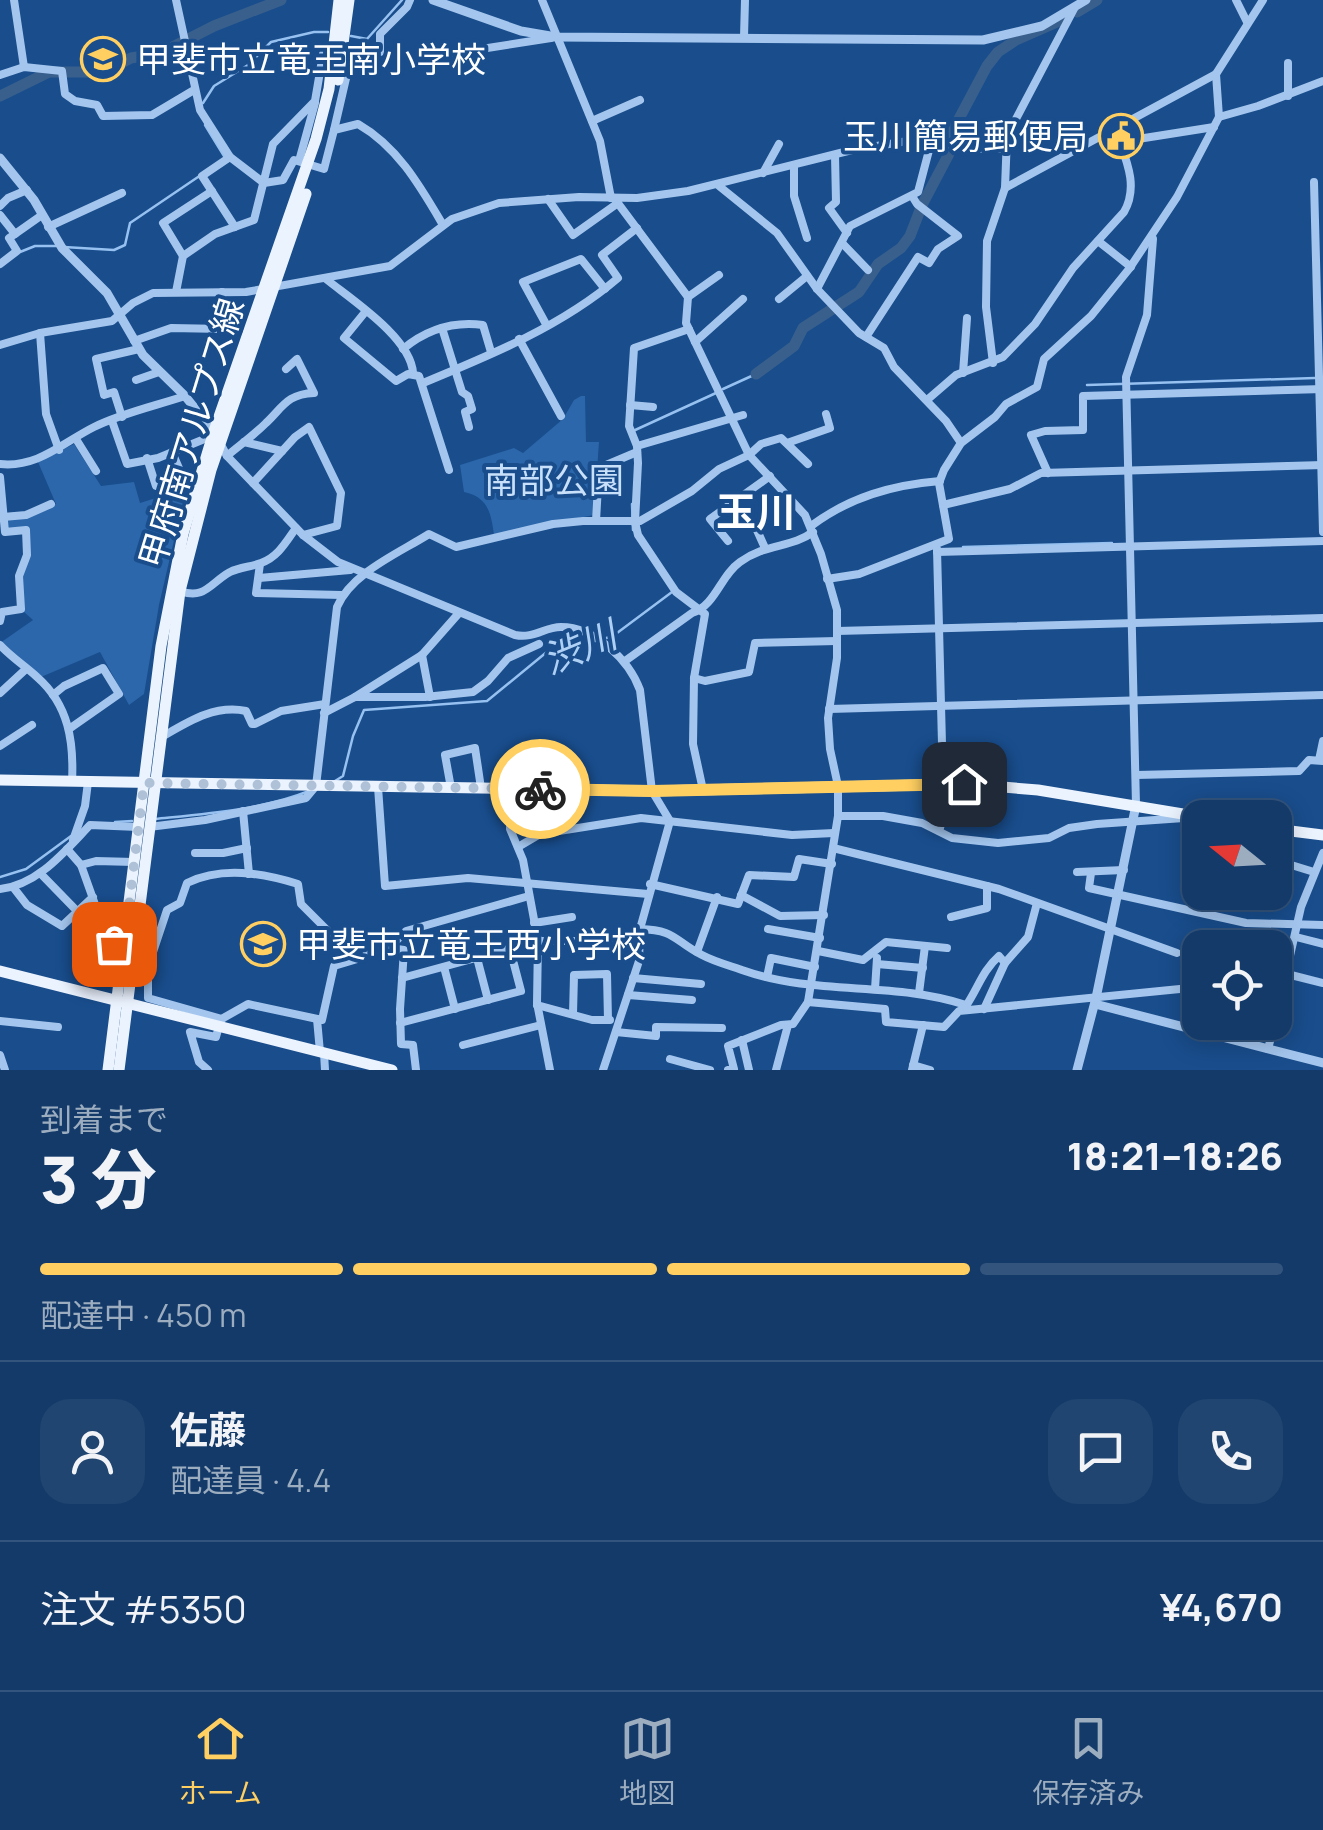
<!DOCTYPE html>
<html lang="ja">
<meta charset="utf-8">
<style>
body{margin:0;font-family:Manrope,"Noto Sans JP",sans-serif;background:#204571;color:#f1f3f6;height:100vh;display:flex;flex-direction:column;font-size:38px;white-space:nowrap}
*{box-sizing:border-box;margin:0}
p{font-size:32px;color:#9dadc0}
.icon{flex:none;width:55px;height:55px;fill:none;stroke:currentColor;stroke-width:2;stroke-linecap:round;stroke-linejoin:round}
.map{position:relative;height:1070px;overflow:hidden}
.details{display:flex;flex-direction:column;background:#133a69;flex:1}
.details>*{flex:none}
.needle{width:65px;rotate:288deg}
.buttons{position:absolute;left:1182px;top:800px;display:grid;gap:20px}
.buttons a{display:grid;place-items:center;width:110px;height:110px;border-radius:20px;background:#133a69;box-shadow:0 5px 25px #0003,0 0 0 2px #32547d;font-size:50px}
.pin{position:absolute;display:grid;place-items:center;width:85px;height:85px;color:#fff;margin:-42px;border-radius:20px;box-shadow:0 5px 15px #0006}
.courier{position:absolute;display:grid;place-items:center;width:100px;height:100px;margin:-50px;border:8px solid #ffcf61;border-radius:50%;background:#fff;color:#222;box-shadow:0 2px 12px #0007}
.headline em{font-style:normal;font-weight:800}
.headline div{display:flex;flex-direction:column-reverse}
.headline{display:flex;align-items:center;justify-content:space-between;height:170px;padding:0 40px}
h1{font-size:65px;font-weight:800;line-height:75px}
.bar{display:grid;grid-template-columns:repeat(4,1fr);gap:15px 10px;align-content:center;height:120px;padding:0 40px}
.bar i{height:12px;border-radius:8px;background:#32547d}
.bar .on{background:#ffcf61}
.bar p{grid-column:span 4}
.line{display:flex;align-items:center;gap:25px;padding:0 40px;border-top:2px solid #32547d}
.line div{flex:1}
.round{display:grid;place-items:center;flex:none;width:105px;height:105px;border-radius:30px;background:#204571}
.dock{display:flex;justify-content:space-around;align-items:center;height:140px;border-top:2px solid #32547d;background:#133a69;font-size:28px;color:#9dadc0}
.dock a{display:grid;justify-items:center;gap:5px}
.dock .on{color:#ffcf61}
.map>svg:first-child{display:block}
.green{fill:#2b67aa}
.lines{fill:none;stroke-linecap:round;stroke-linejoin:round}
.stream{stroke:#96c1f0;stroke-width:2.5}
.river{stroke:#39608d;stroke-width:11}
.minor{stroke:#a4c6ee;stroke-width:8}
.tertiary{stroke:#a4c6ee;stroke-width:9}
.primary{stroke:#ebf3ff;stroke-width:11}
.done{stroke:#aec1d7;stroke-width:10;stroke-dasharray:0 18}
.route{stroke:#ffcf61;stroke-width:12}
.labels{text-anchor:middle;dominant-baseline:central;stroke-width:8;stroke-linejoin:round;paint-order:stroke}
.poi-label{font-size:35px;fill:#fff;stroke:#194d8c;text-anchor:start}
.street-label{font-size:35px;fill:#fff;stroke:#194d8c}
.park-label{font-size:35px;fill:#c9e0fa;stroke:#194d8c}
.water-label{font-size:38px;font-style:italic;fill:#afd0f5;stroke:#194d8c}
.quarter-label{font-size:40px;font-weight:bold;fill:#fff;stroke:#194d8c}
</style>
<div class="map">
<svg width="1323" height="1070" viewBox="0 0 1323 1070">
<rect width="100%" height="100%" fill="#194d8c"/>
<g class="green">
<path d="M581 396H585L586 442H599L594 515 494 535C491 513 488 497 464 492L460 465 514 448 523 453 563 419 574 400Z"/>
<polygon points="74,444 101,486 134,482 140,503 181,490 188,480 159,605 144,694 129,705 100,652 41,677 0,643 33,620 24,612 21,585 28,528 6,530 5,518 27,516 56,504 38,462"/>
</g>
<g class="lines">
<g class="stream">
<polyline points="351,36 367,39 402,0"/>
<polyline points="203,103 214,86 248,65 271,42 314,32 328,32"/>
<polyline points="205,125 224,156"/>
<polyline points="64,247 114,250 125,245 130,223 198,177"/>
<polyline points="20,252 35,246 56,246"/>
<polyline points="1087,385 1315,378"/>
<polyline points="723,389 756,374"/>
<polyline points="633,431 716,393"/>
<polyline points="632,504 633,530"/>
<polyline points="963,547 1112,543"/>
<polyline points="603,639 613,636 672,592"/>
<polyline points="335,781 343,776 353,736 364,710 487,701 548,651 568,642 595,641"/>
<path d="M155 819C205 814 262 810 309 791"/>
<polyline points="115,822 132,821"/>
<polyline points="0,877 26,869 71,836"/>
</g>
<g class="river">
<polyline points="1077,12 1097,0"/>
<polyline points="0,96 49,72 105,72 131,58 161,53 214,26 281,0"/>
<polyline points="952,139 953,130 987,66 998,52 1016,40 1064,19"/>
<polyline points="756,374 794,346 803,328 859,292 878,264 901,248 910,236 922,205 951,150"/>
</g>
<g class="minor">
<polyline points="14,0 24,67"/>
<path d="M176 0 200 110 230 157 264 183 283 180 294 160 324 169 334 130 358 124C398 147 420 186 443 225"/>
<polyline points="542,0 600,141 611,198"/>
<polyline points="1236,0 1247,22"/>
<polyline points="744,37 745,0"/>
<polyline points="380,52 380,34 407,7 410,0"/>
<polyline points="449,54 551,38"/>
<polyline points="1288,63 1288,96"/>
<polyline points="0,75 24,67 62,71 65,94 75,101 97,105 103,116 152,115 194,90"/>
<polyline points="1219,117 1258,106 1323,81"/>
<polyline points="592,121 640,100"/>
<polyline points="334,130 347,74"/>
<polyline points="1119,142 1214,127"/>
<polyline points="835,155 836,202 829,208 847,233"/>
<polyline points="230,157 202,176 235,227"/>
<polyline points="299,161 315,103"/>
<polyline points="794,167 794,196 807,238"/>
<polyline points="763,173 779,144"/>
<polyline points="1314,182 1323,532"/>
<polyline points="719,186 777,233 817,289 859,333 884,348 894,367 946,421 961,443"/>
<polyline points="1005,188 1216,74"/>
<polyline points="614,198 688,297 686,323 749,455 805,515 821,554 837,610 837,658 828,718 830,749 838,786 838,816 808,1002 793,1024 781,1025 728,1046 734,1069 728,1070"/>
<polyline points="548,199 573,235 618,203"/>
<polyline points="0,206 8,198 27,190"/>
<polyline points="0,215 15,234 42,215"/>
<polyline points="48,227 122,193"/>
<polyline points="1098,241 1131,267"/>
<polyline points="842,243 868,270"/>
<polyline points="183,256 163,223 212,191"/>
<polyline points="0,264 17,251 9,238 15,234"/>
<path d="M326 279C352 300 411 338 413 373"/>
<polyline points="817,289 850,226 918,192 932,139"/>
<polyline points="176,292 183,256 215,234 254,220 273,144 315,101 323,54"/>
<polyline points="688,297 719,275"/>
<polyline points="779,299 807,276"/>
<polyline points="366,311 344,338 396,381 408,374 419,376 449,470"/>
<polyline points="547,326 523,282 581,259 605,289"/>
<polyline points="442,328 462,392 468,396 472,409 465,412 469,427"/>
<polyline points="689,329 634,348 629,426 637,446 638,463 635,522 638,535 676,592 705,614 694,678 693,744 703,790"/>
<polyline points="40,333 46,414 59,450"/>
<polyline points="866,337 918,257 929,263 938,249 958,236 917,204 912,196"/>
<polyline points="519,339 561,416"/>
<polyline points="134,341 171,328 224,329 222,292"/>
<polyline points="695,342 743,299"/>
<polyline points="0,345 40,333 112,321 133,303 153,293 246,292 390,266 452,219 499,203 579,197 637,198 688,191 852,150 920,139 969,149 1005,149"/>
<path d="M403 349C426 330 453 321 483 325L491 352"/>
<polyline points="993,363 986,307 987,241 1005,188 1007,136 1075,7"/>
<polyline points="963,373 967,318"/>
<polyline points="136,380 159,372"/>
<path d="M423 383C491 355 562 326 618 278L602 255 637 228"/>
<path d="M927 400 956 375 1003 357 1035 324 1073 268 1124 212C1140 184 1124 156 1115 128"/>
<polyline points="630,405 653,407"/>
<polyline points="122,417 114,392 104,395 96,359 139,349"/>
<polyline points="112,421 127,464 158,458 202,440"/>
<polyline points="76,439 96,471"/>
<polyline points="244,442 282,451"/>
<path d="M220 443 227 456 303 535 338 562 515 635C534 639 544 627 561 627 595 627 629 660 640 690L652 791 670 821 640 929 639 961 603 1070"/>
<polyline points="787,443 830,428 826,414"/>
<polyline points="637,446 743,415"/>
<polyline points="172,452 182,475 198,480"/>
<path d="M227 456C240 445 254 435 266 423 283 407 287 394 314 393L297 359 286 369"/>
<polyline points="147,458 156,486 182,475"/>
<path d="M0 464C38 468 62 443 94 427 122 413 155 406 185 396"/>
<polyline points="1048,473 1031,435 1045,431 1083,430 1083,396 1323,389"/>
<polyline points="0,477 5,532 26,530 27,555 19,576 21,609 2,612 0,621"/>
<polyline points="253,483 295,437 309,427 341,493 337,526 303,535"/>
<polyline points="734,501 756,528 765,548"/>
<polyline points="943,505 1010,489 1041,473 1323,465"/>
<polyline points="3,517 26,515 51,504"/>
<polyline points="596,521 599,468 637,452"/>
<path d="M811 526C850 497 892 485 940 481"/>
<polyline points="728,541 710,519 770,476"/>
<polyline points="937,549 942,744 963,784"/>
<polyline points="937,552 1323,541"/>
<polyline points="260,564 256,593 342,595"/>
<polyline points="259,578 350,570"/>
<polyline points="827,579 859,574 949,539 939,483 944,470 961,443 995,417 1006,404 1037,387 1044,359 1091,316 1129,269 1177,197 1219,117 1216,74 1263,0"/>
<path d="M180 591C205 600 210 583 230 572 240 567 251 567 261 563 278 557 286 542 296 528"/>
<polyline points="837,631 1323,618"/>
<path d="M0 645C11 657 25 666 37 677 69 705 74 742 72 782"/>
<polyline points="422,655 430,697"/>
<path d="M625 661 692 613C716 605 720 576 740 562 766 543 792 548 813 532"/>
<polyline points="694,678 705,681 749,672 755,643 837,641"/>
<polyline points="0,693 26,669"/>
<polyline points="53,695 64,686 103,668 119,694 69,729"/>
<polyline points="355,697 422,655 459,613"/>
<polyline points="829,709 1323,695"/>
<polyline points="324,713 355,697 425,697 473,692 488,681 508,658 539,644"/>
<path d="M160 738C186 723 214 704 246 711L252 724H255L281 711 325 704"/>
<polyline points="0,746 32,725"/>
<polyline points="1319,760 1323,741"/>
<polyline points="1136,775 1299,771 1309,760 1323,761"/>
<polyline points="378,787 385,886 468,878 648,894"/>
<polyline points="451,788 445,755 475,748 481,788"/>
<polyline points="511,789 510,829 523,860 538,941 537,1003 550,1070"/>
<polyline points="1136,805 1126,377 1147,315 1153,239"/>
<polyline points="243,811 249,874"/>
<polyline points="838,816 883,816 922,823 952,838 998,843 1049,838 1069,828 1097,824 1184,818"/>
<path d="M149 827 205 820 306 798 316 786 337 607C351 573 399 553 429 534L456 547 553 524 583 521H640L692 491 719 469 749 455 761 444 781 438 808 464"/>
<polyline points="939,831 949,798 946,784"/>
<polyline points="73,840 85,806 88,782"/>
<polyline points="518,847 540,834 641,818 792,835 834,833"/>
<polyline points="833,848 999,889 1177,953"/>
<polyline points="67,849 81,865 107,938 113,943 124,946"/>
<polyline points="195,853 223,853 247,848"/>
<polyline points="1275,860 1314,872"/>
<polyline points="81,865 96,861 134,862"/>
<polyline points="1077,872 1124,870"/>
<polyline points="40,873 77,911"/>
<polyline points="1091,873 1089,888 1246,923 1323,925"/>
<polyline points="650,884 738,904 749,875 794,877 799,859 832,864"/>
<polyline points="13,887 27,905 62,926 93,897"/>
<path d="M0 889C38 885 65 851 90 825L138 827"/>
<polyline points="741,895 780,916 824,915"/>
<polyline points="951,917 987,908 987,886"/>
<polyline points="534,923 572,917"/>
<path d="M640 929C676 930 673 940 702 955 715 962 731 966 745 971 816 996 895 981 966 1005"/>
<polyline points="768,929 820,938"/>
<polyline points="1296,937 1323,944"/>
<polyline points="389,948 406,931 529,896"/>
<polyline points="818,951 863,960 886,942 947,948"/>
<polyline points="697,952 717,897"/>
<polyline points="477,958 488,1000"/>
<polyline points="877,964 923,968"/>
<polyline points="444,967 455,1009"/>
<polyline points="1287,974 1323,983"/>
<polyline points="767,977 771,958 815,967"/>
<polyline points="402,978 538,941 639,941"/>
<polyline points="633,978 701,984"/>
<polyline points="875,989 877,958"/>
<polyline points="919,993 925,946"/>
<polyline points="628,995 692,1000"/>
<polyline points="808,1002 885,1009 886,1022 944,1027 959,1011 1200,987"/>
<polyline points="537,1005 592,1020 610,1020"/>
<path d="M966 1006C978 988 983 970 999 956L1005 963 1028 937 1037 903"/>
<polyline points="984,1009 1005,963"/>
<polyline points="573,1014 574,975 607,974 608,1020"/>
<path d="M222 1019 148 998V967L167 910 180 903 187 883C222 866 262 873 298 884L301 904 330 933 350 934 376 946 404 950 400 1009 401 1044 413 1045 416 1070"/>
<polyline points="317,1019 320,1052"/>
<polyline points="0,1021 58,1027"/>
<polyline points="218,1021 248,1004 322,1020 334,966 364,957 376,946"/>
<polyline points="1275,1022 1301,907 1323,853"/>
<polyline points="400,1023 521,991 510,949"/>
<polyline points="616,1032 656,1036 656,1027 722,1028"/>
<polyline points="742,1040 749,1070"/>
<polyline points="463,1045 541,1025"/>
<polyline points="1268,1049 1275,1022"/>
<polyline points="324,1053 325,1070"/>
<polyline points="0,1055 5,1070"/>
<polyline points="670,1059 710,1070"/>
<polyline points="913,1065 930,1070"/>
<polyline points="208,1070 199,1062 190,1032 216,1037 219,1026"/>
<polyline points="776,1070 788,1025"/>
<polyline points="912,1070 923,1025"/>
</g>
<g class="tertiary">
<polyline points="433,0 521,31 556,37 983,40 1042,26 1086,0"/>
<polyline points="0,158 34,200 62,248 107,293 143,355 185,396 215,433"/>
<polyline points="1095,1004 1323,1063"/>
<polyline points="1077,1070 1096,998 1136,805"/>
</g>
<g class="primary">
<polyline points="338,80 349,0"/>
<polyline points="0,780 652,791 966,784 1038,790 1207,818"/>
<polyline points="1275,829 1323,835"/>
<polyline points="0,971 392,1070"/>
<polyline points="108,1070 161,646 183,534 214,431 316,139 329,89 339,0"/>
<polyline points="119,1070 180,591 211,470 306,194"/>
</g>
</g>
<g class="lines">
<polyline class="done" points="114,944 124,946 144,783 540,789"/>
<polyline class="route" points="540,789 652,791 964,784"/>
</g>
<defs>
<symbol id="school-ring" viewBox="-11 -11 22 22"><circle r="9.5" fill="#194d8c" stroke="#ffcf61" stroke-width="1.5"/><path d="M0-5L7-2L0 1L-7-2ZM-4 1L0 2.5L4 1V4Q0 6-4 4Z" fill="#ffcf61"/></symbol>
<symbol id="civic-ring" viewBox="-11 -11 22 22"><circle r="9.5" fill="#194d8c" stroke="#ffcf61" stroke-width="1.5"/><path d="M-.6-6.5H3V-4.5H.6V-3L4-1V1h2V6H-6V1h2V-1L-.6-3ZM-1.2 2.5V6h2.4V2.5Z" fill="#ffcf61"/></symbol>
</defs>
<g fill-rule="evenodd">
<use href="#school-ring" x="78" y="34" width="50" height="50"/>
<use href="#civic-ring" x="1096" y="111" width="50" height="50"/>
<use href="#school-ring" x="238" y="919" width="50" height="50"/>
</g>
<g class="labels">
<g class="poi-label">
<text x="136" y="59">甲斐市立竜王南小学校</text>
<text x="1088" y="136" text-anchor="end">玉川簡易郵便局</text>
<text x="296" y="944">甲斐市立竜王西小学校</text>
</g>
<g class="street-label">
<text transform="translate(191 433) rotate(-73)">甲府南アルプス線</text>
</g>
<g class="park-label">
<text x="554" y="480">南部公園</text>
</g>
<g class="water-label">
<text transform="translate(579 646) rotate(-23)">渋川</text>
</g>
<g class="quarter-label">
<text x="756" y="510">玉川</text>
</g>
</g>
</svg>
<div class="buttons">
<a><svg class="needle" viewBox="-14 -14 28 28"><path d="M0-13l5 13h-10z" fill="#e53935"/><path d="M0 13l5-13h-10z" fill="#9dadc0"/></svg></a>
<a><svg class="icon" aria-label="locate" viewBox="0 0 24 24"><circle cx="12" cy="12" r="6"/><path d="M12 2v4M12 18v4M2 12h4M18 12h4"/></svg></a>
</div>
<div class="pin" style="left:114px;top:944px;background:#ea580c"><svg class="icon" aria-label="bag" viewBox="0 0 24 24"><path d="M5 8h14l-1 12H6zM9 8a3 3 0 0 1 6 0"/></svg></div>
<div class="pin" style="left:964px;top:784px;background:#1f2937"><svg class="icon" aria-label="home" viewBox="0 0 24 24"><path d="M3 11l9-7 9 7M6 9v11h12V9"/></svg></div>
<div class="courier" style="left:540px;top:789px"><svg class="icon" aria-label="bike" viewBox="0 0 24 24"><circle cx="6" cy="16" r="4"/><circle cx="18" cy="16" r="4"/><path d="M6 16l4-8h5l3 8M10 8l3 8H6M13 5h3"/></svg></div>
</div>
<section class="details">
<div class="headline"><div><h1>3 分</h1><p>到着まで</p></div><em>18:21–18:26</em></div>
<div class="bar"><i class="on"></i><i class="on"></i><i class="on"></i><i></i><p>配達中 · 450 m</p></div>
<div class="line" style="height:180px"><a class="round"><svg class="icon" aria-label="person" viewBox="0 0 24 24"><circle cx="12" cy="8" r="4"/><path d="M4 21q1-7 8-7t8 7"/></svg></a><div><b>佐藤</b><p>配達員 · 4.4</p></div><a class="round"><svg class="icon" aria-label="chat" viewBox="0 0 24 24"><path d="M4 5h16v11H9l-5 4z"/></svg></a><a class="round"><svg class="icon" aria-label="phone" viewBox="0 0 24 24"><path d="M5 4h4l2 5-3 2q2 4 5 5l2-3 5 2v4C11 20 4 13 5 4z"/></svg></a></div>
<div class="line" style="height:130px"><div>注文 #5350</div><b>¥4,670</b></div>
</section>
<nav class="dock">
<a class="on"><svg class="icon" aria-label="home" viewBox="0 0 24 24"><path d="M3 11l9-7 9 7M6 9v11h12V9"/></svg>ホーム</a>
<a><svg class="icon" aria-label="map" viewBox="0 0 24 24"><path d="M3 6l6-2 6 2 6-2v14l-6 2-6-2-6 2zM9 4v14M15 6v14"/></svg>地図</a>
<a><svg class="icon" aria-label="saved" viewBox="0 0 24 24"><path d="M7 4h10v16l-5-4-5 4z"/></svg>保存済み</a>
</nav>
